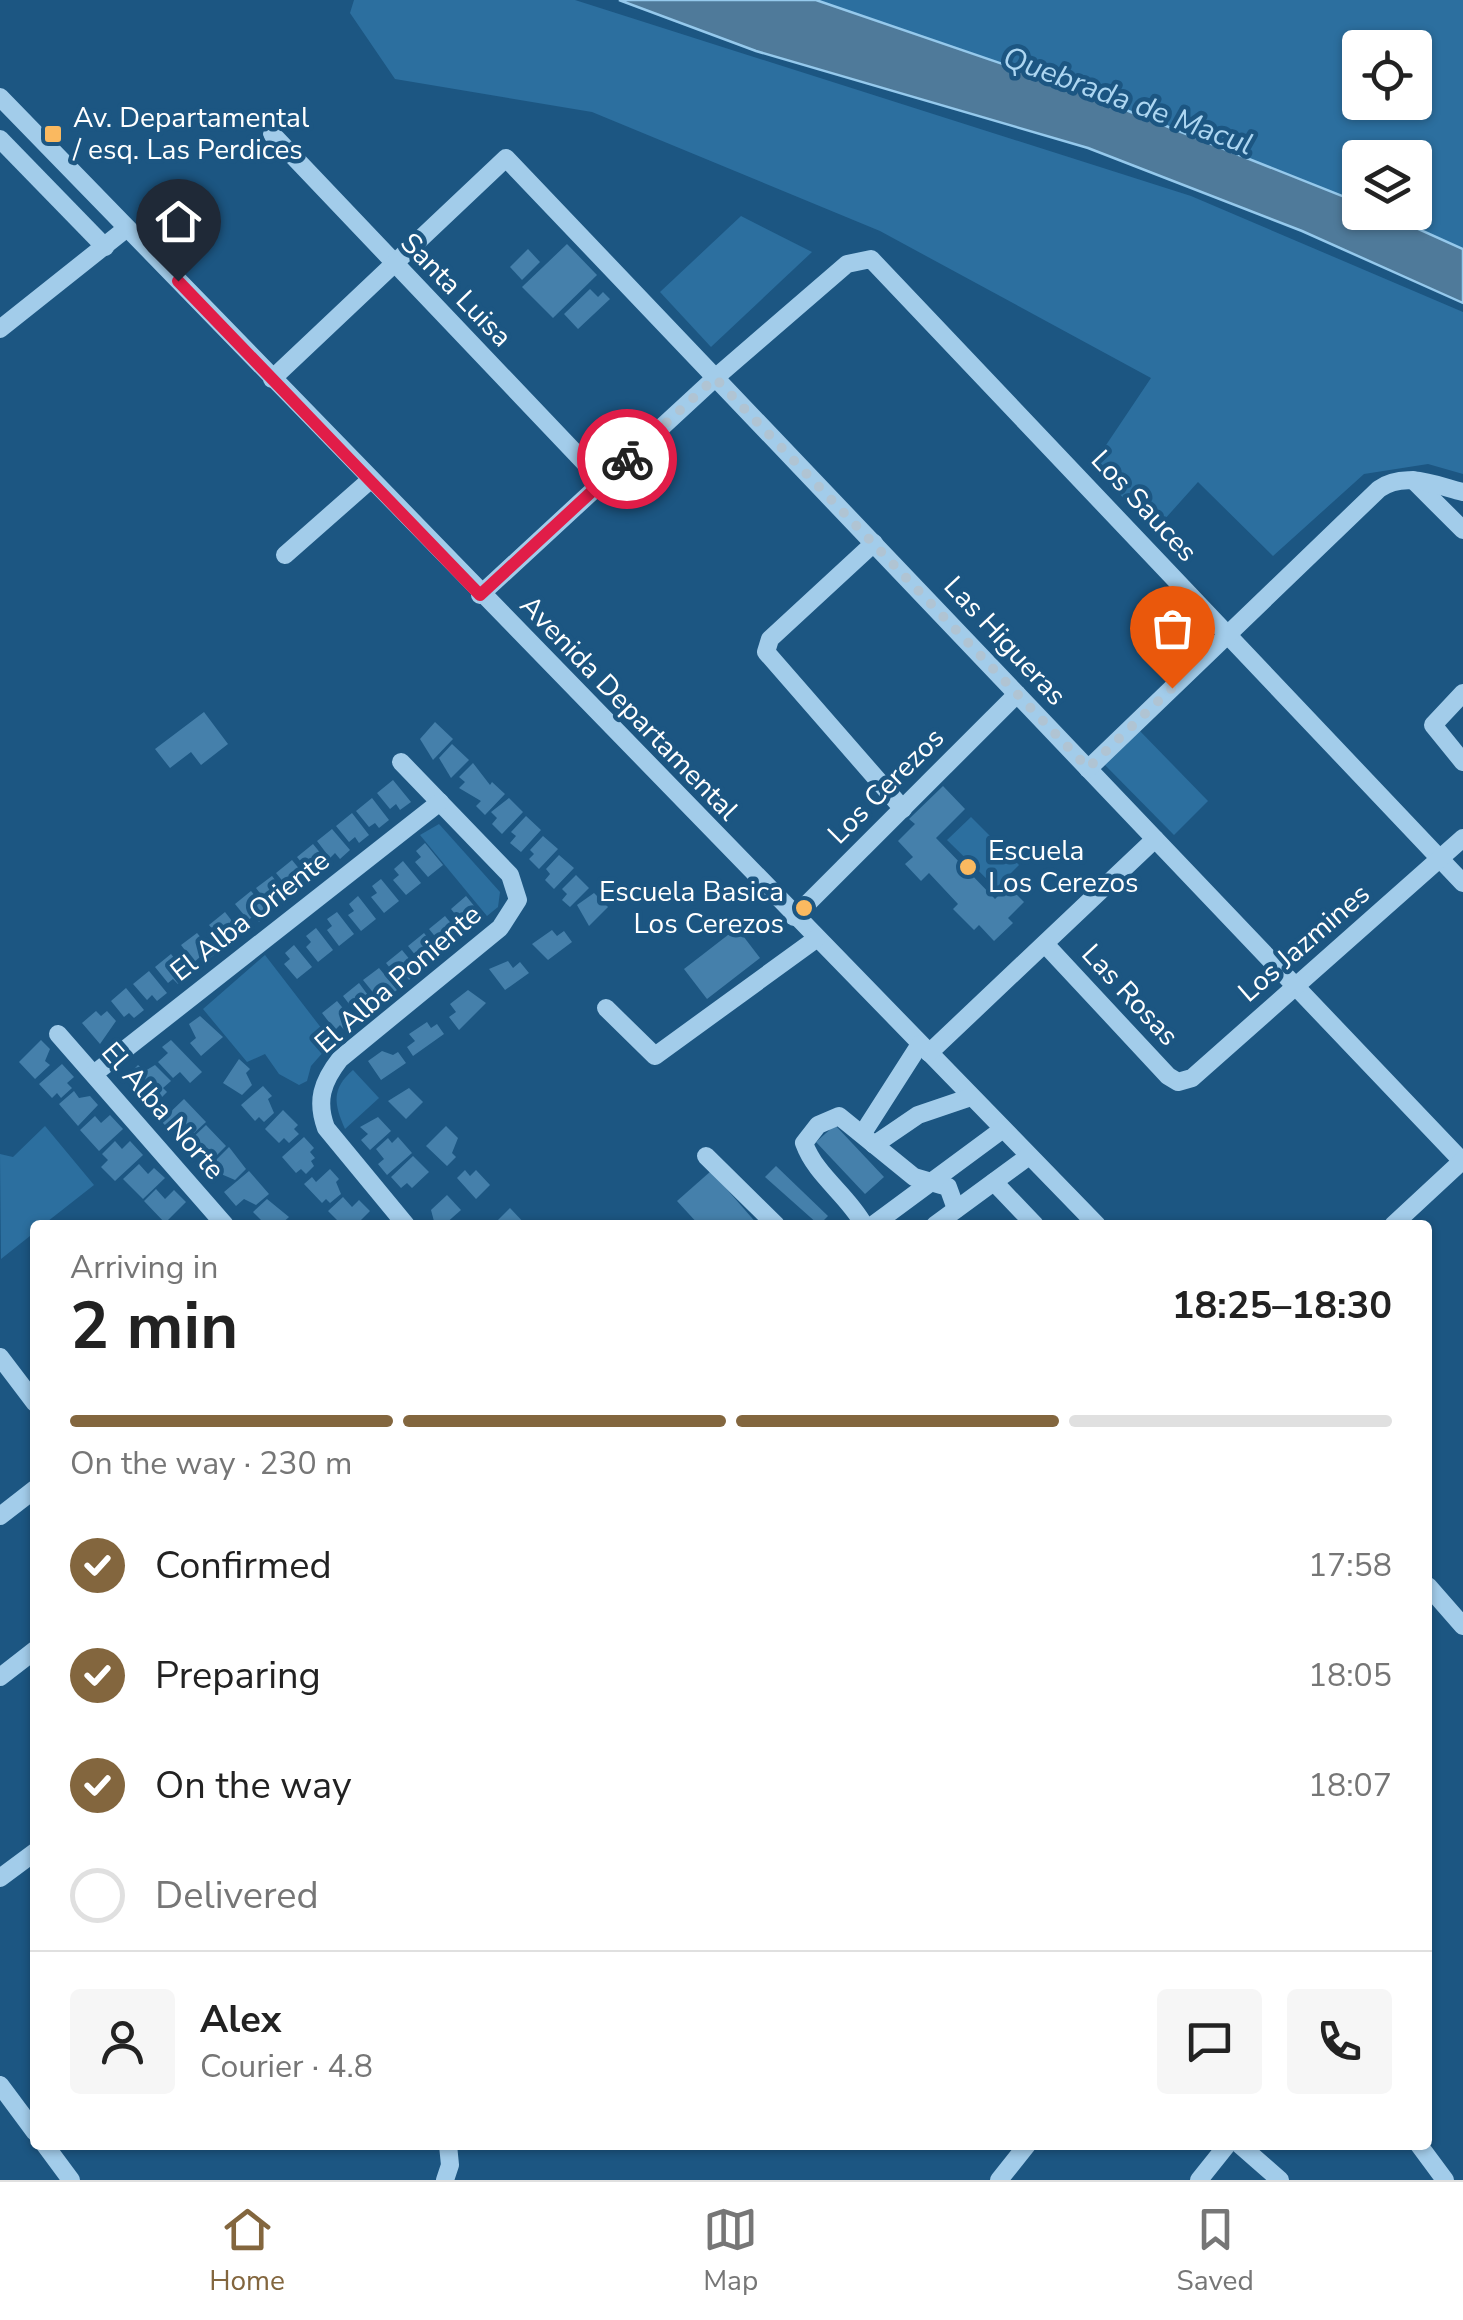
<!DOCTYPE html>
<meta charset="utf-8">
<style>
body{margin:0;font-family:"Nunito Sans",sans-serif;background:#f6f6f6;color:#222;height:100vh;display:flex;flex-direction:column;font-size:38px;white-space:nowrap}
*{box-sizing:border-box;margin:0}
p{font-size:32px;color:#767676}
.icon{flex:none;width:55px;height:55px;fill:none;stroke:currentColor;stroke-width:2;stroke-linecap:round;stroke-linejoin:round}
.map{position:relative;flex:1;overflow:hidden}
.details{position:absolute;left:30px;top:1220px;width:1402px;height:930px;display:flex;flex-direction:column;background:#fff;border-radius:10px;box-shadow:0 2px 8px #0004}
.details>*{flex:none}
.tools{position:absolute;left:1342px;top:30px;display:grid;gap:20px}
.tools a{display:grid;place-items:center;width:90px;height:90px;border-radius:10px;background:#fff;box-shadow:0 2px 8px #0004;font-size:50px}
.pin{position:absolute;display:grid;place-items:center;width:85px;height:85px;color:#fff;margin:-102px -42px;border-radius:50% 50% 50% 0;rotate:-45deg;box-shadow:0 0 10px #0007}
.pin .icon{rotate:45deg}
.courier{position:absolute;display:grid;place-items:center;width:100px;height:100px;margin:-50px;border:8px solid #e11d48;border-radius:50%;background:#fff;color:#222;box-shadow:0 2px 12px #0007}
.head em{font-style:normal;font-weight:700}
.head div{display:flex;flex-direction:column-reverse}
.head{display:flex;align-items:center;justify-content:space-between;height:170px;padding:0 40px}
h1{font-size:65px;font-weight:700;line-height:75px}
.bar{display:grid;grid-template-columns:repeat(4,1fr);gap:15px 10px;align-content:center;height:120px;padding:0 40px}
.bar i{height:12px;border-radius:8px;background:#e0e0e0}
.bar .selected{background:#83663e}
.bar p{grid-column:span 4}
.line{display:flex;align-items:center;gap:25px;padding:0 40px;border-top:2px solid #e0e0e0}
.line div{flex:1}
.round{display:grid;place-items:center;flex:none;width:105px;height:105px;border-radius:10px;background:#f6f6f6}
ol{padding:0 40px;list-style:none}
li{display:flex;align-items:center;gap:30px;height:110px}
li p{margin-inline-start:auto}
li .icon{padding:10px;border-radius:50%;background:#83663e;color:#fff;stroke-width:4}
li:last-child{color:#767676}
li i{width:55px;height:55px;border:5px solid #e0e0e0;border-radius:50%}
.tabs{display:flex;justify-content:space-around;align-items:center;height:140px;border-top:2px solid #e0e0e0;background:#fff;font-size:28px;color:#767676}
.tabs a{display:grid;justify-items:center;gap:5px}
.tabs .selected{color:#83663e}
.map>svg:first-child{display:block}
.green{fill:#2c6f9f;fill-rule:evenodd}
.water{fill:#4f7a9a;stroke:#95c9ec;stroke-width:2.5}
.building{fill:#4580ab}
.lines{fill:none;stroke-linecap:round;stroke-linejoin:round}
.minor{stroke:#a2ccea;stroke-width:18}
.done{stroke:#b0c4d3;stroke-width:10;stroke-dasharray:0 18}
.route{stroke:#e11d48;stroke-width:12}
.poi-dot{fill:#fab960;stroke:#1c5682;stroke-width:4}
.labels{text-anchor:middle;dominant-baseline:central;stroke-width:9;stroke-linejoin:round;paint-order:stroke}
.poi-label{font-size:28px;fill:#fff;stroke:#1c5682;text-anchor:start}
.street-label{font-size:28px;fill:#fff;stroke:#1c5682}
.water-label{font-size:30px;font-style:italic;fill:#add6f1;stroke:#1c5682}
</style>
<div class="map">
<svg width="1463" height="2180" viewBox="0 0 1463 2180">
<rect width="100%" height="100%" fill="#1c5682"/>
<g class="green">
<polygon points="354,0 575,0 1191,196 1463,312 1463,474 1428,464 1364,474 1273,556 1198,482 1155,530 1092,466 1151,378 880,231 592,112 395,79 350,13"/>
<path d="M816 0H1463V249L1383 213 1415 212V158H1360V203L1058 83ZM1360 48H1415V102H1360Z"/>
<polygon points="741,216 812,252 711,347 660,292"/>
<polygon points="1137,728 1208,801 1174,835 1102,762"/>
<polygon points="971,817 1019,865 996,888 947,840"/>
<polygon points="439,824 500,892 498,907 487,916 420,835"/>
<polygon points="265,955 332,1042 311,1066 307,1081 299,1085 279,1074 265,1054 247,1062 203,1009"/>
<path d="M353 1070 379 1098 345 1129C334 1104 331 1089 353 1070Z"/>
<polygon points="45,1126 94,1185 43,1225 35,1225 35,1232 1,1259 0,1154 13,1157"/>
</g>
<polygon class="water" points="619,0 816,0 1058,83 1360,203 1360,212 1383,213 1463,249 1463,303 1302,231 1088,148 756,51"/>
<g class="building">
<polygon points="567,244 597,275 553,318 522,287"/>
<polygon points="528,249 540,262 522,280 510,267"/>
<polygon points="590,289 598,297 603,292 610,299 578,329 564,314"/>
<polygon points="204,712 228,744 201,765 191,752 170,768 155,749"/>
<polygon points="435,722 453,739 433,760 420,739"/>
<polygon points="452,744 469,760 451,778 439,758"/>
<polygon points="473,763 490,785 492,782 505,794 485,815 476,806 481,801 459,788 465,782 459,777"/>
<polygon points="393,780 411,802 400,810 396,804 390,809 377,793"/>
<polygon points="943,786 965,809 936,838 995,899 1008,886 1024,902 1008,918 1013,923 994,941 979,925 974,930 953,909 958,904 929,873 921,881 905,864 913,857 898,841 915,824 909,819"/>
<polygon points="372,798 389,820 379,828 375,823 369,827 356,811"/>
<polygon points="509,798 523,812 502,834 492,824 497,818 491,812"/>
<polygon points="352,813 369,835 359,843 355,837 349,842 336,826"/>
<polygon points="526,816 541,830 521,852 510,843 516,836 511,832"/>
<polygon points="332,829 350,850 340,859 335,853 330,858 317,841"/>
<polygon points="543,836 558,849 539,869 529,859 534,854 530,850"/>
<polygon points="425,843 443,865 428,877 415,862 421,857 416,851"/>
<polygon points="313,844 331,866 320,874 316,869 310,873 297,857"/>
<polygon points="559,855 574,868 554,889 545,880 550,874 546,869"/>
<polygon points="292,860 310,882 299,890 295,884 289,889 276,873"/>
<polygon points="403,861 421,883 406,895 393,880 399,875 394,869"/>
<polygon points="576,875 589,888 570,907 562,900 567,894 562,889"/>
<polygon points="272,876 289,898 279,906 274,900 269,905 256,888"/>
<polygon points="381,879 399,901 384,913 371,897 377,893 372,886"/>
<polygon points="251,891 269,913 259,922 254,916 248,920 235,904"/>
<polygon points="594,893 608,907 589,926 577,905"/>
<polygon points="358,896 376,919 361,931 348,915 354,911 349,904"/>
<polygon points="466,896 484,918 474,926 469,921 464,925 451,909"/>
<polygon points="225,912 242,934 232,942 228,937 222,941 209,925"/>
<polygon points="337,912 354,934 339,946 327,930 332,926 327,919"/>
<polygon points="445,916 463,938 452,946 448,940 442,945 429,929"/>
<polygon points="316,928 333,950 318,962 306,947 311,942 306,936"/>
<polygon points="737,928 760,958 707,999 684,969"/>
<polygon points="552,930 557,936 564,931 572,942 548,960 532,944"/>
<polygon points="197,933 215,954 204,963 200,957 194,962 181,945"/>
<polygon points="424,933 441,955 431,963 426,957 421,962 408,946"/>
<polygon points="294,945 312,967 297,979 284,964 290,959 285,953"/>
<polygon points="402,950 420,972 409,980 405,975 399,979 386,963"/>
<polygon points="171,954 188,976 178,984 173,979 168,983 155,967"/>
<polygon points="508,961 513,968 520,962 529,973 505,990 489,969"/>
<polygon points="379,968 397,990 386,998 382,992 376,996 363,980"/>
<polygon points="149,971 167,993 157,1001 152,995 147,1000 133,984"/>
<polygon points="359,983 376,1006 366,1014 362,1008 356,1013 343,996"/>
<polygon points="126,988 144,1010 134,1018 129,1013 124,1017 111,1001"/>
<polygon points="468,990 486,1003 459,1030 449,1017 456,1012 450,1004"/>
<polygon points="337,1001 355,1023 345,1031 340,1025 335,1030 322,1013"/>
<polygon points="96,1011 101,1016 107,1011 116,1021 100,1044 82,1023"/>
<polygon points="200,1016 223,1037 201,1056 190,1043 196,1038 189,1024"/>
<polygon points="427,1022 431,1028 437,1024 444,1034 413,1056 407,1047 415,1041 409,1034"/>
<polygon points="41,1040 50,1049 45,1061 50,1065 35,1079 19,1062"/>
<polygon points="171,1040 202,1072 190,1083 180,1072 173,1078 158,1062 168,1053 162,1047"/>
<polygon points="382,1051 393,1055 398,1052 406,1063 381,1080 368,1061"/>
<polygon points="239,1059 250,1069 246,1073 252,1085 242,1095 223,1083"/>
<polygon points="62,1064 74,1077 67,1083 72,1088 61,1098 57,1093 52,1098 39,1084"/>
<polygon points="138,1065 145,1071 155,1065 171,1081 163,1088 167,1092 154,1105 126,1077"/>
<polygon points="263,1086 272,1096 268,1099 274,1113 264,1122 259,1117 255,1121 241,1105"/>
<polygon points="409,1088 423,1102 406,1119 388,1101"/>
<polygon points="74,1091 79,1098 90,1096 98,1105 78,1126 59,1104"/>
<polygon points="184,1099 206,1122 194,1133 179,1124 171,1131 161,1121"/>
<polygon points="283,1110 298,1125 294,1129 299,1134 289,1143 284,1138 279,1143 265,1129"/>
<polygon points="110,1115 123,1129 99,1151 80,1130 95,1116 101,1123"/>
<polygon points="378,1117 391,1131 370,1150 361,1140 368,1134 360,1127"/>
<polygon points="206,1125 226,1146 215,1157 200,1149 193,1155 184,1146"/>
<polygon points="835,1125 884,1177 865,1194 816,1142"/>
<polygon points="446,1126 458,1138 452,1153 456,1157 447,1166 426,1146"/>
<polygon points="304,1137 314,1148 310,1152 315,1158 311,1161 314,1166 306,1174 301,1169 296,1173 282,1157"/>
<polygon points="398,1137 412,1153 387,1175 378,1164 384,1159 376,1149 388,1138 392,1143"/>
<polygon points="115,1141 122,1149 130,1141 143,1155 115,1181 101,1167 108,1160 102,1154"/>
<polygon points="229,1147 246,1169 235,1180 221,1174 215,1180 206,1170"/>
<polygon points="413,1156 429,1172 412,1188 407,1183 401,1188 391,1177"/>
<polygon points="139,1164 148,1174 154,1168 165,1178 143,1199 123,1179"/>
<polygon points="776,1166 828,1216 819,1225 765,1177"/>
<polygon points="330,1169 339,1179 336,1182 341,1194 330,1203 326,1199 322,1203 304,1184 312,1177 316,1182"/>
<polygon points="465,1170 470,1176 476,1170 490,1185 476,1199 457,1178"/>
<polygon points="249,1171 269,1194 256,1205 244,1199 236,1206 224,1192"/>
<polygon points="711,1171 758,1225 699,1225 677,1201"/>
<polygon points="156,1189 165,1199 174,1190 186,1202 165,1223 144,1201"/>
<polygon points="447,1195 461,1210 444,1225 435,1225 431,1210"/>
<polygon points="343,1197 352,1207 359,1200 370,1211 356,1225 342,1225 328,1211"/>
<polygon points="267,1199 289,1217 280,1225 257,1225 262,1221 253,1212"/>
<polygon points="510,1208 526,1225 495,1223"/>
</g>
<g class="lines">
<g class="minor">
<polyline points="0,97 1097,1225"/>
<polyline points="272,134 603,482"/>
<polyline points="0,139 105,247"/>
<polyline points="0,329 127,228"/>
<polyline points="272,379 506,158 1463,1162"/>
<polyline points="1413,480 1463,530"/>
<polyline points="874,543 770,639 766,652 903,809"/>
<polyline points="285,555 369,481"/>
<polyline points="480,595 715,378 847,264 871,259 1463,883"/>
<polyline points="1463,693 1433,725 1463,762"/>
<path d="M401 762 510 875 518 900 500 928 340 1059C322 1082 316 1101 326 1128L406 1225"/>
<path d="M1088 769 1379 489C1404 471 1435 485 1463 492"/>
<polyline points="794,917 1017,694"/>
<polyline points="1045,944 1168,1076 1178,1082 1192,1078 1463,838"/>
<polyline points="606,1008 655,1056 816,939"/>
<polyline points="58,1034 225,1225"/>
<polyline points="929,1053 1155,839"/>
<polyline points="95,1073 440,802"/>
<polyline points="863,1133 920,1044"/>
<polyline points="874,1145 918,1115 971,1097"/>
<polyline points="706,1156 776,1225"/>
<polyline points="994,1182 1035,1225"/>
<path d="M864 1225C847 1194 816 1176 804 1143L818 1125 839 1116 914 1177 948 1187 956 1209"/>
<polyline points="873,1225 1003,1129"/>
<polyline points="935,1225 1029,1156"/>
<polyline points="1393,1225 1463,1160"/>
<polyline points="0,1357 35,1403"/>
<polyline points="0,1516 35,1489"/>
<polyline points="1428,1586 1463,1626"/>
<polyline points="0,1677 35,1650"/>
<polyline points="0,1878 35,1852"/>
<polyline points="0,2085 35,2132"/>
<polyline points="45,2145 71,2180"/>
<polyline points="1240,2145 1280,2180"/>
<polyline points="1419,2145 1445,2180"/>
<polyline points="445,2180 450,2165 448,2145"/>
<polyline points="999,2180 1027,2145"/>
<polyline points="1199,2180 1227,2145"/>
</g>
</g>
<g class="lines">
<polyline class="done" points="627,459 715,378 1088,768 1172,688"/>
<polyline class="route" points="178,281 480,595 627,459"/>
</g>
<g class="poi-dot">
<rect x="43" y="124" width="20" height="20" rx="5"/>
<circle cx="968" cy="867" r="10"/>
<circle cx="804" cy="908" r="10"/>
</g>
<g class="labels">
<g class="poi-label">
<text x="73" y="118">Av. Departamental<tspan x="73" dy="32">/ esq. Las Perdices</tspan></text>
<text x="988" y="851">Escuela<tspan x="988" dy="32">Los Cerezos</tspan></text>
<text x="784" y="892" text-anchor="end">Escuela Basica<tspan x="784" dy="32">Los Cerezos</tspan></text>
</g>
<g class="street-label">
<text transform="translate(456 290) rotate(46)">Santa Luisa</text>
<text transform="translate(1144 506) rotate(47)">Los Sauces</text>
<text transform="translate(1005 641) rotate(47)">Las Higueras</text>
<text transform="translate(629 708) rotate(46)">Avenida Departamental</text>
<text transform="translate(886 786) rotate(-45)">Los Cerezos</text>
<text transform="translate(250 916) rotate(-38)">El Alba Oriente</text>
<text transform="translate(1304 943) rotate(-41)">Los Jazmines</text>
<text transform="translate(398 979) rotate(-41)">El Alba Poniente</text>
<text transform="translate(1130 995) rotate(47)">Las Rosas</text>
<text transform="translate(163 1111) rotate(49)">El Alba Norte</text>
</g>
<g class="water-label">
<text transform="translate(1128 101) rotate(20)">Quebrada de Macul</text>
</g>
</g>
</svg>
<div class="tools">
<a><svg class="icon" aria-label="locate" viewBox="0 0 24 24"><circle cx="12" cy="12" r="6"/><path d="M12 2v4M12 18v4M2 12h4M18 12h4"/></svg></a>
<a><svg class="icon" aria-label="layers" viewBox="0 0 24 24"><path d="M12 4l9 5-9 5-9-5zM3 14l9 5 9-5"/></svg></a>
</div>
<div class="pin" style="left:1172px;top:688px;background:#ea580c"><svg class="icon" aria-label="bag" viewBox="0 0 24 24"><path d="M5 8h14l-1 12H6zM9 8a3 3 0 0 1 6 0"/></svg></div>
<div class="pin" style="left:178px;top:281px;background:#1f2937"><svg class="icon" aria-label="home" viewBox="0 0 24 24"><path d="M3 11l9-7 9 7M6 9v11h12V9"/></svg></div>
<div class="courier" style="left:627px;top:459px"><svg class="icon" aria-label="bike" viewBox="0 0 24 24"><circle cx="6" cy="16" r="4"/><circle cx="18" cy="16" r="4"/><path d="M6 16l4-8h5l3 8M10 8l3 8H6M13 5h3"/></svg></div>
<section class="details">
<div class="head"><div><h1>2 min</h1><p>Arriving in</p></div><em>18:25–18:30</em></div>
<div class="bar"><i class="selected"></i><i class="selected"></i><i class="selected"></i><i></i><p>On the way · 230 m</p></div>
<ol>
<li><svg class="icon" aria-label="check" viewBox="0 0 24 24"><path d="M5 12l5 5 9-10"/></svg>Confirmed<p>17:58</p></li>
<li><svg class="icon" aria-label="check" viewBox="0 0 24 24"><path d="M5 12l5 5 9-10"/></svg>Preparing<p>18:05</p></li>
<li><svg class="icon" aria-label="check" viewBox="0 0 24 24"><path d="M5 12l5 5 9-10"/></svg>On the way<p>18:07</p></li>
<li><i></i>Delivered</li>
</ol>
<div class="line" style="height:180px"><a class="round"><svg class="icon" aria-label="person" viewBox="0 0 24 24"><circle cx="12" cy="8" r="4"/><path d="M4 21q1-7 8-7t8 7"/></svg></a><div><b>Alex</b><p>Courier · 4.8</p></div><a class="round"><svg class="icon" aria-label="chat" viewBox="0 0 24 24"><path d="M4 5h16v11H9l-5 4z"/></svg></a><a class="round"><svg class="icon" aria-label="phone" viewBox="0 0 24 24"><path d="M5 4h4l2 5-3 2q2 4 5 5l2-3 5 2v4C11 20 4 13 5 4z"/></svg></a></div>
</section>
</div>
<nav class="tabs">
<a class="selected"><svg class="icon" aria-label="home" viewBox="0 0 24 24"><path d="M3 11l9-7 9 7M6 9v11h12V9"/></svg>Home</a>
<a><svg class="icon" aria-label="map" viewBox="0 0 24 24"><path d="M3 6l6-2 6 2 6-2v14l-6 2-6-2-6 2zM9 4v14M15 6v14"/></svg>Map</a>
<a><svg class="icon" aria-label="saved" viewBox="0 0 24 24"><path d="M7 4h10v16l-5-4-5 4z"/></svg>Saved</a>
</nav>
